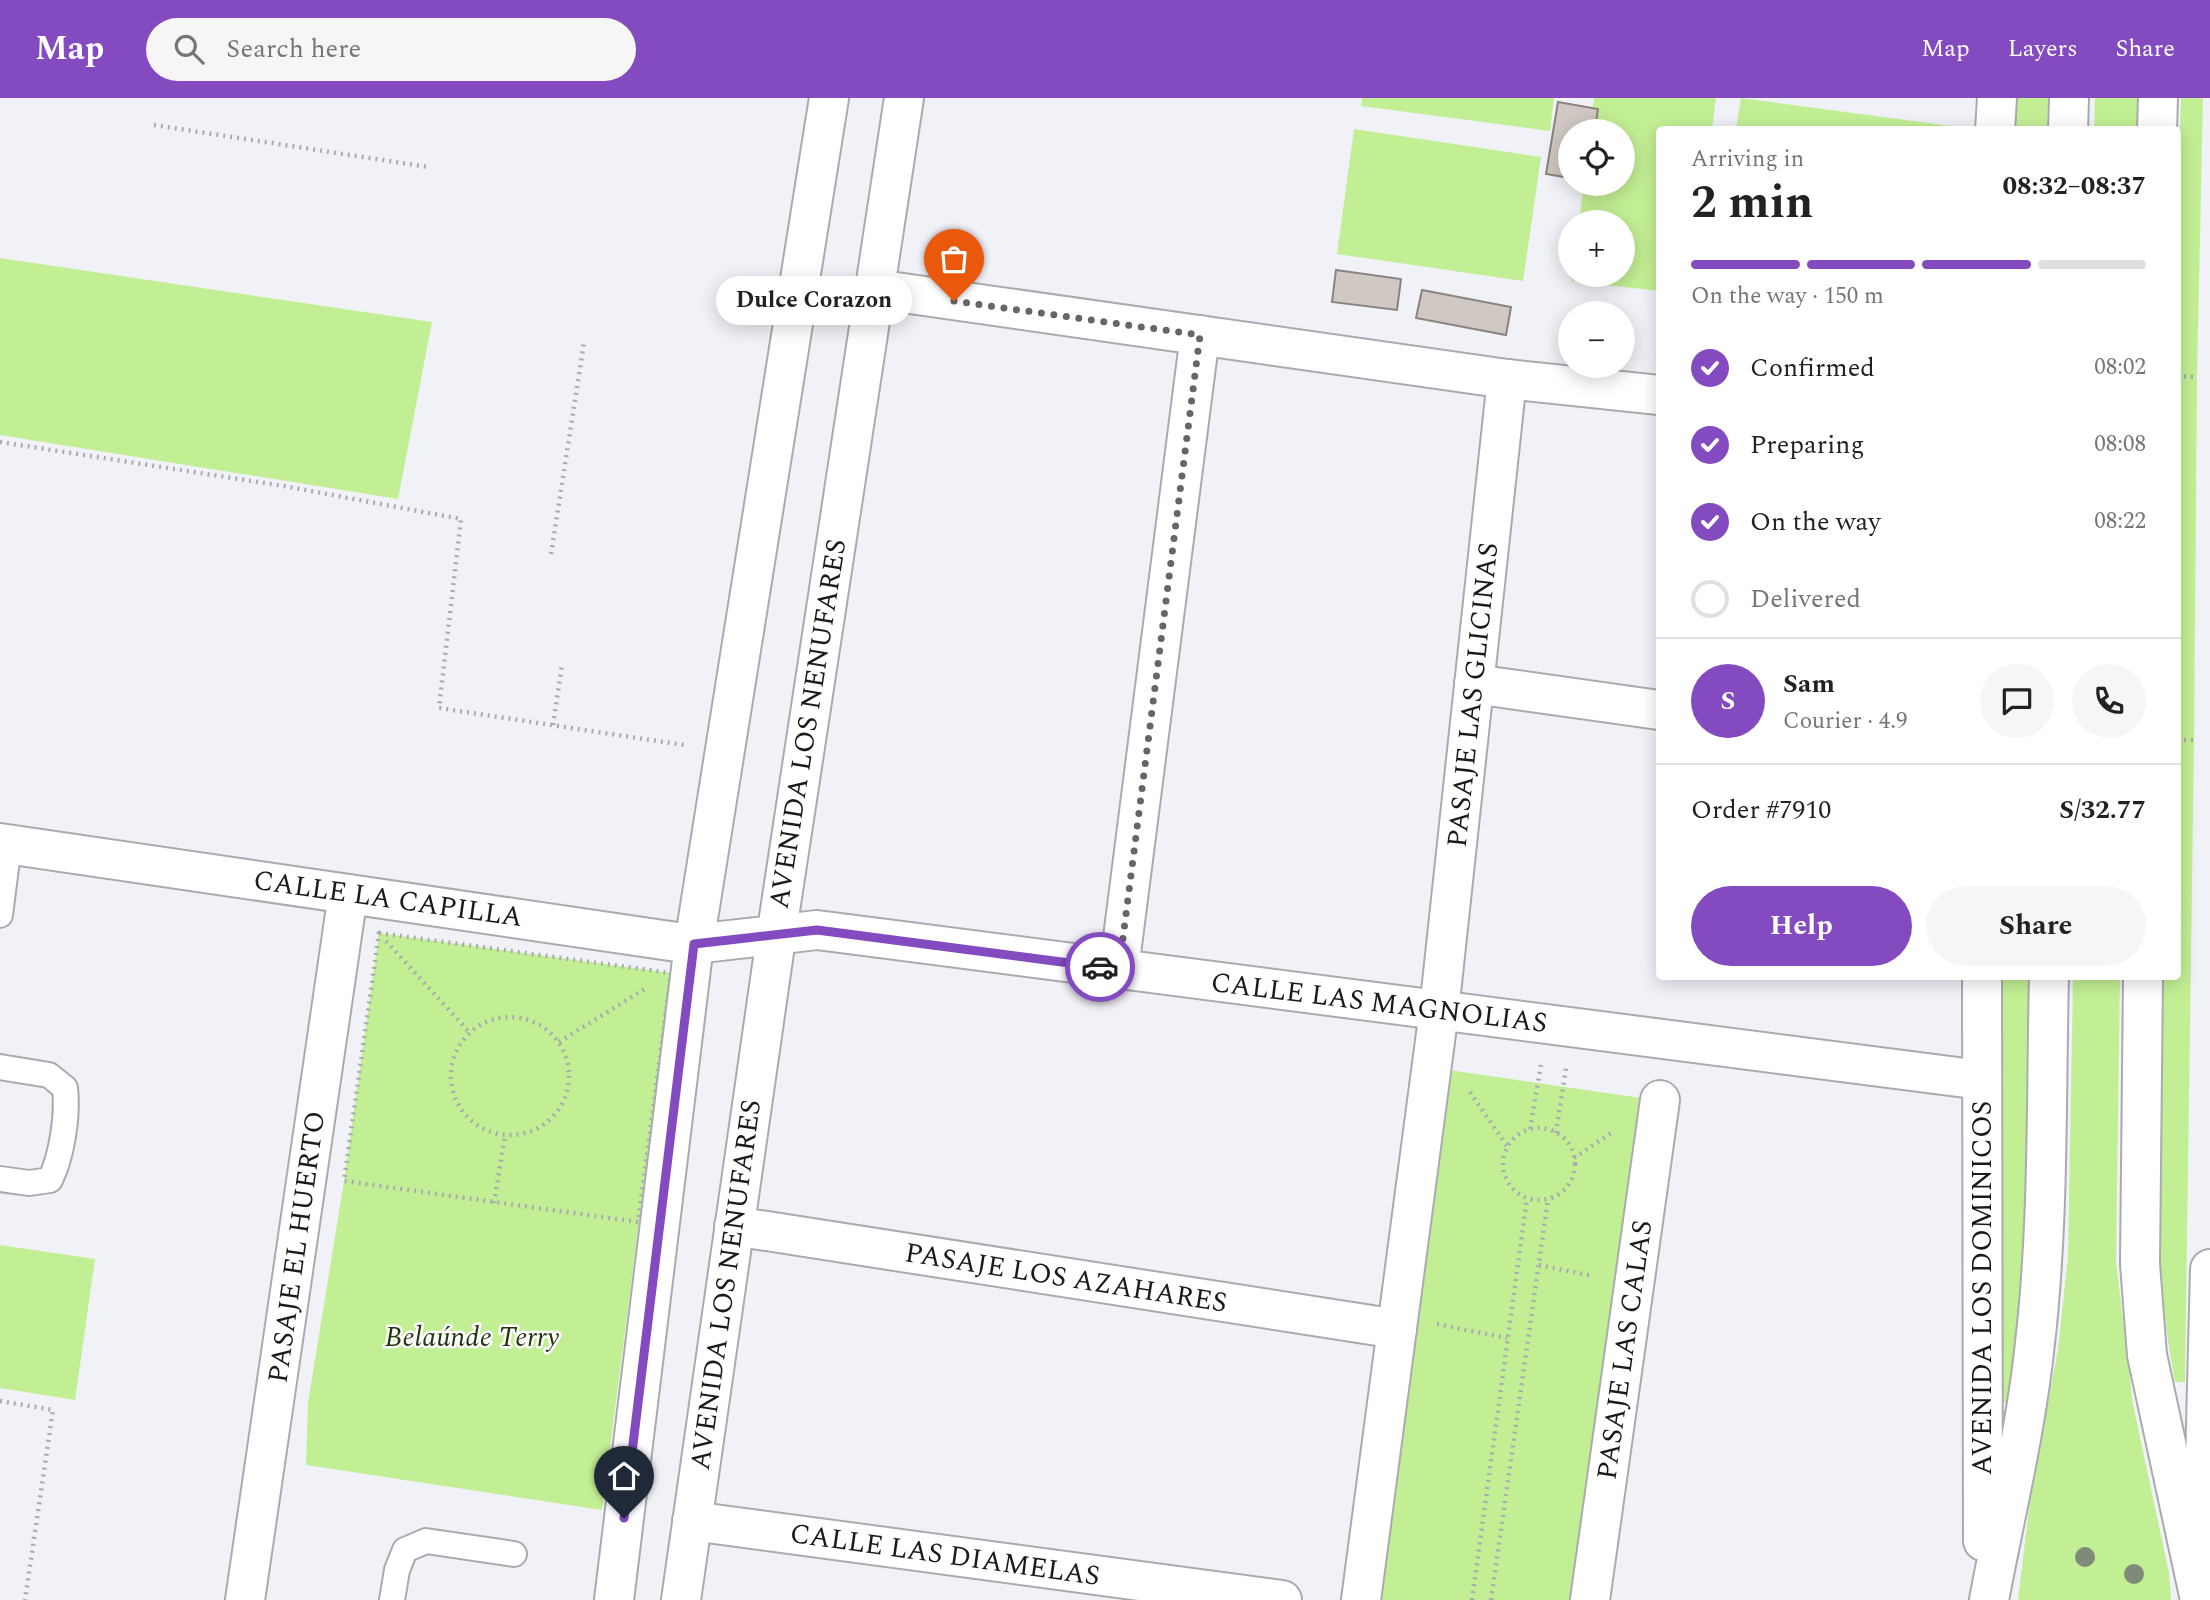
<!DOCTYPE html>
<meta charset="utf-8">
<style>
body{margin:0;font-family:Spectral,serif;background:#f6f6f6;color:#222;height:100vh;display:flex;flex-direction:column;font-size:26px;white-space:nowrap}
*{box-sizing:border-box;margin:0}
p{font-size:23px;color:#767676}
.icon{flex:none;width:38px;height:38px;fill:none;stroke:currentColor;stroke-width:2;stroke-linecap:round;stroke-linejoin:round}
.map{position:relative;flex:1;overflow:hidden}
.side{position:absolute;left:1656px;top:28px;width:525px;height:854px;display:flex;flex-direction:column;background:#fff;border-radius:7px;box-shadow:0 4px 18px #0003}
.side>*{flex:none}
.buttons{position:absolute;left:1558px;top:21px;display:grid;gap:14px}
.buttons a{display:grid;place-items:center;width:77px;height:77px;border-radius:50%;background:#fff;box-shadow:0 4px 18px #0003;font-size:35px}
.pin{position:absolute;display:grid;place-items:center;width:60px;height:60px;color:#fff;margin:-72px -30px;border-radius:50% 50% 50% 0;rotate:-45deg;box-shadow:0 0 7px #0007}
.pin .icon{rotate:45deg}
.courier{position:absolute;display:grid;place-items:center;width:70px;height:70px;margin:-35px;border:5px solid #844bc1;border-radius:50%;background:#fff;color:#222;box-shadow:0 2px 9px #0007}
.bubble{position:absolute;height:49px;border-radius:24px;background:#fff;box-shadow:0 4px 18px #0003;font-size:23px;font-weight:700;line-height:49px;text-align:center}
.summary em{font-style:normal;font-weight:700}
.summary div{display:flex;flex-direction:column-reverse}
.summary{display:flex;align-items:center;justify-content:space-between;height:119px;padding:0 35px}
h1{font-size:46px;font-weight:700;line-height:52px}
.bar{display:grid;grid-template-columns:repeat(4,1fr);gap:10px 7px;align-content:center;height:84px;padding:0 35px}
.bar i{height:9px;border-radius:5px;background:#e0e0e0}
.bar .current{background:#844bc1}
.bar p{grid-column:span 4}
.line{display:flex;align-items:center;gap:18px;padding:0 35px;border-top:2px solid #e0e0e0}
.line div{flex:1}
.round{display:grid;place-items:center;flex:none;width:74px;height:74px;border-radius:37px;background:#f6f6f6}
ol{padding:0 35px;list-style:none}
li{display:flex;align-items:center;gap:21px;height:77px}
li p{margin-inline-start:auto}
li .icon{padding:7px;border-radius:50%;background:#844bc1;color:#fff;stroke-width:4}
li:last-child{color:#767676}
li i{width:38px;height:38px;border:4px solid #e0e0e0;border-radius:50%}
.cta{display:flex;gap:14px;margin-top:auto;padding:14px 35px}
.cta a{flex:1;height:80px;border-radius:42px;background:#844bc1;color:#fff;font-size:28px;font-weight:700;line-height:80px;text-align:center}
.cta a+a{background:#f6f6f6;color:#222}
header{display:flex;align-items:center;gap:42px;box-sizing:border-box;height:98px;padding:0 35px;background:#844bc1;color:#fff}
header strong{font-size:33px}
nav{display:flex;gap:38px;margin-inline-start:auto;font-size:24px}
.search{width:490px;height:63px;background:#f6f6f6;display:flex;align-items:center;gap:18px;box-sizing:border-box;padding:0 24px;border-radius:38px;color:#767676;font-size:26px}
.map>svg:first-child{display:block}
.green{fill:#c3ef94}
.building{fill:#cfc8c3;stroke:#8a837f;stroke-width:2}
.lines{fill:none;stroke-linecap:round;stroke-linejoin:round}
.lane-casing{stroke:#aaaab1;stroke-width:28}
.street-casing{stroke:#aaaab1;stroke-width:42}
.secondary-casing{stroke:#aaaab1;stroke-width:42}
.path{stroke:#aaaab0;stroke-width:4.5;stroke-dasharray:2 5;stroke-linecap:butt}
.lane{stroke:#fff;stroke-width:24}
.street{stroke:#fff;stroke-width:38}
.secondary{stroke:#fff;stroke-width:38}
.tree{fill:#808a78}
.done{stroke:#65656a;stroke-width:7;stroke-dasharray:0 12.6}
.route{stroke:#844bc1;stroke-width:9}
.labels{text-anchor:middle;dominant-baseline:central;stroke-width:5;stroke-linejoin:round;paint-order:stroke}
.street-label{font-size:28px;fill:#1a1a1d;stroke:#fff}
.park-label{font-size:28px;font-style:italic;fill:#24350f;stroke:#fff}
</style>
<header>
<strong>Map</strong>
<div class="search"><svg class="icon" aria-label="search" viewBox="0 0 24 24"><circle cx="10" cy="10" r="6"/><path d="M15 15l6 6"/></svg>Search here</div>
<nav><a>Map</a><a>Layers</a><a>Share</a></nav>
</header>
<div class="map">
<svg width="2210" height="1502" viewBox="0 0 2210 1502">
<rect width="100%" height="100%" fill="#f1f1f8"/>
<g class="green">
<polygon points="1362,0 1554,0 1550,33 1361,8"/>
<polygon points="1594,0 1716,0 1712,31 1659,32 1659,193 1572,183 1573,177 1622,177 1622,124 1579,124 1584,86 1622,86 1622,33 1590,33"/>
<polygon points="1741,0 1958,29 1958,31 1736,31"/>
<polygon points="2015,0 2048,0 2047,31 2014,32"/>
<polygon points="2095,0 2141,0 2140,31 2094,32"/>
<path d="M2181 0H2203L2197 279 2194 642 2185 1284H2175C2149 1150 2158 1014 2160 879L2177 878V134Z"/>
<polygon points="1354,31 1541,59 1523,183 1337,156"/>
<polygon points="0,160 432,224 398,401 0,337"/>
<polygon points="379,835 671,875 602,1412 306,1367 308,1305 344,1083"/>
<polygon points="2000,879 2030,879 2026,1164 2018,1238 2007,1305 1996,1300"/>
<polygon points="2073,879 2120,879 2116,1163 2133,1306 2169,1475 2171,1502 2018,1502 2030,1402 2058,1251 2068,1158"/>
<polygon points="1449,972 1648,1001 1578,1502 1375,1502"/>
<polygon points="0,1147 95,1161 75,1302 0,1290"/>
</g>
<g class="building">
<polygon points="1558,4 1598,11 1595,33 1570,33 1570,80 1546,76"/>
<polygon points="1336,172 1401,181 1397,212 1332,204"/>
<polygon points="1422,192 1511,209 1506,237 1416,220"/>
</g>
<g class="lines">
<defs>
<g id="lane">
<polyline points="0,817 9,746"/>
<path d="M0 969 49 977 65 990C68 1017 62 1058 50 1082L29 1085 0 1081"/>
<polyline points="392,1502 397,1472 405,1452 426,1443 514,1456"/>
</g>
<g id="street">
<polyline points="875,191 1507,281 1659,297"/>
<polyline points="1474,586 1659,612"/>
<polyline points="0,745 670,843 694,846 817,832 1981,982"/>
<polyline points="1119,871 1200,237"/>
<polyline points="734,1128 1397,1231"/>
<polyline points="692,1423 1282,1502"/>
<polyline points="245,1502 348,796"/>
<polyline points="1361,1502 1439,913 1507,281"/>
<polyline points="1590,1502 1660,1002"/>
</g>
<g id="secondary">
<polyline points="1995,32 1997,0"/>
<polyline points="2068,32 2069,0"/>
<polyline points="2157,32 2158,0"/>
<polyline points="1982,878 1983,1443"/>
<polyline points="2143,878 2140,1166 2147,1257 2200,1502"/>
<polyline points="2203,1444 2210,1171"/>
<polyline points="614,1502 694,846 829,0"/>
<polyline points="681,1502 779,819 904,0"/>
<path d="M1989 1502C2005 1417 2026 1332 2035 1245 2049 1124 2046 1000 2049 878"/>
</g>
</defs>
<use href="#lane" class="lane-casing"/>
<use href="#street" class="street-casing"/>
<use href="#secondary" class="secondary-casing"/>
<g class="path">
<polyline points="154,27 428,69"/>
<polyline points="2177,278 2197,279"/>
<polyline points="0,344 284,388 461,421 439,610 684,647"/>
<polyline points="551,456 584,245"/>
<polyline points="553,627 562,567"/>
<polyline points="2177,642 2194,642"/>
<polygon points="379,835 671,875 638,1124 344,1083"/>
<polyline points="386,843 469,934"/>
<circle cx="510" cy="978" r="59"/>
<polyline points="559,944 648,889"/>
<polyline points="1470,994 1507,1048"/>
<circle cx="1539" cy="1066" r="36"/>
<polyline points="1530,1031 1541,967"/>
<polyline points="1556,1035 1566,970"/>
<polyline points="1574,1060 1614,1033"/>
<polyline points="494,1105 505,1038"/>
<polyline points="1539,1167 1593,1178"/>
<polyline points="1437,1226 1507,1240"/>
<polyline points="0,1303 53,1312 25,1502"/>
<polyline points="1472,1502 1527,1100"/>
<polyline points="1491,1502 1548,1101"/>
</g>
<use href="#lane" class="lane"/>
<use href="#street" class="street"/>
<use href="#secondary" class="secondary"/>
</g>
<g class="tree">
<circle cx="2085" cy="1459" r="10"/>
<circle cx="2134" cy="1476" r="10"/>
</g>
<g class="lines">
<polyline class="done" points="954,203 1200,237 1119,871 1100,869"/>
<polyline class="route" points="624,1420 694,846 817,832 1100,869"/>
</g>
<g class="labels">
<g class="street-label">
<text transform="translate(1473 597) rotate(-84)">PASAJE LAS GLICINAS</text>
<text transform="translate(808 626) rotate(-81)">AVENIDA LOS NENUFARES</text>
<text transform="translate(388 801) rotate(8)">CALLE LA CAPILLA</text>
<text transform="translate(1379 905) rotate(7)">CALLE LAS MAGNOLIAS</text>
<text transform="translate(297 1149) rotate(-82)">PASAJE EL HUERTO</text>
<text transform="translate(1066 1180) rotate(9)">PASAJE LOS AZAHARES</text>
<text transform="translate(726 1187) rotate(-82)">AVENIDA LOS NENUFARES</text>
<text transform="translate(1982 1190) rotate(-90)">AVENIDA LOS DOMINICOS</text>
<text transform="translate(1625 1252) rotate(-82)">PASAJE LAS CALAS</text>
<text transform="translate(945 1457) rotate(8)">CALLE LAS DIAMELAS</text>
</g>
<g class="park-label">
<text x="472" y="1239">Belaúnde Terry</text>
</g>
</g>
</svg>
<div class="buttons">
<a><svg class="icon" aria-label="locate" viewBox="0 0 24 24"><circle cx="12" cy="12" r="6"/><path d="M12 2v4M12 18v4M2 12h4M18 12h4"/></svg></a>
<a>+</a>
<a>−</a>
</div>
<div class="pin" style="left:954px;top:203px;background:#ea580c"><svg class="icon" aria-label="bag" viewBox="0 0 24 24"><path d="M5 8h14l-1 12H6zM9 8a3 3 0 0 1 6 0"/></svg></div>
<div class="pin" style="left:624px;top:1420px;background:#1f2937"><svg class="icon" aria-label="home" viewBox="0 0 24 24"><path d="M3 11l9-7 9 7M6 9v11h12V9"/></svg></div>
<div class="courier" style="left:1100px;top:869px"><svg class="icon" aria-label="car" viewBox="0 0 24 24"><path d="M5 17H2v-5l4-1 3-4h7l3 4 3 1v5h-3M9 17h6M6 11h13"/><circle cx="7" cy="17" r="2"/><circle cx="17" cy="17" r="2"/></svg></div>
<div class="bubble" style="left:716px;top:178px;width:196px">Dulce Corazon</div>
<section class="side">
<div class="summary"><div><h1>2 min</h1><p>Arriving in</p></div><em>08:32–08:37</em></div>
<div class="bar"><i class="current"></i><i class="current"></i><i class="current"></i><i></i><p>On the way · 150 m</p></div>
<ol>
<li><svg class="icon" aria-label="check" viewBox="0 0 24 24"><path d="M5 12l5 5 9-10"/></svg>Confirmed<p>08:02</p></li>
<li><svg class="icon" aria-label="check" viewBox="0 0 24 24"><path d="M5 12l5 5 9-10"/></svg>Preparing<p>08:08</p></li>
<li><svg class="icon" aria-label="check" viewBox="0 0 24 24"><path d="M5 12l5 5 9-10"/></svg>On the way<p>08:22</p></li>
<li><i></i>Delivered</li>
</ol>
<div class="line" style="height:126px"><b class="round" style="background:#844bc1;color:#fff">S</b><div><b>Sam</b><p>Courier · 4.9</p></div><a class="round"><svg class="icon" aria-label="chat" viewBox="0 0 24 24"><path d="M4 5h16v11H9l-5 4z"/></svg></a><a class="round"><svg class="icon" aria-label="phone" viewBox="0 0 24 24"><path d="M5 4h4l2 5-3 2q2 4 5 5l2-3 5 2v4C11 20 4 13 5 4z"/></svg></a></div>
<div class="line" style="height:91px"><div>Order #7910</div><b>S/32.77</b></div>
<div class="cta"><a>Help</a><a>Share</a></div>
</section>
</div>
